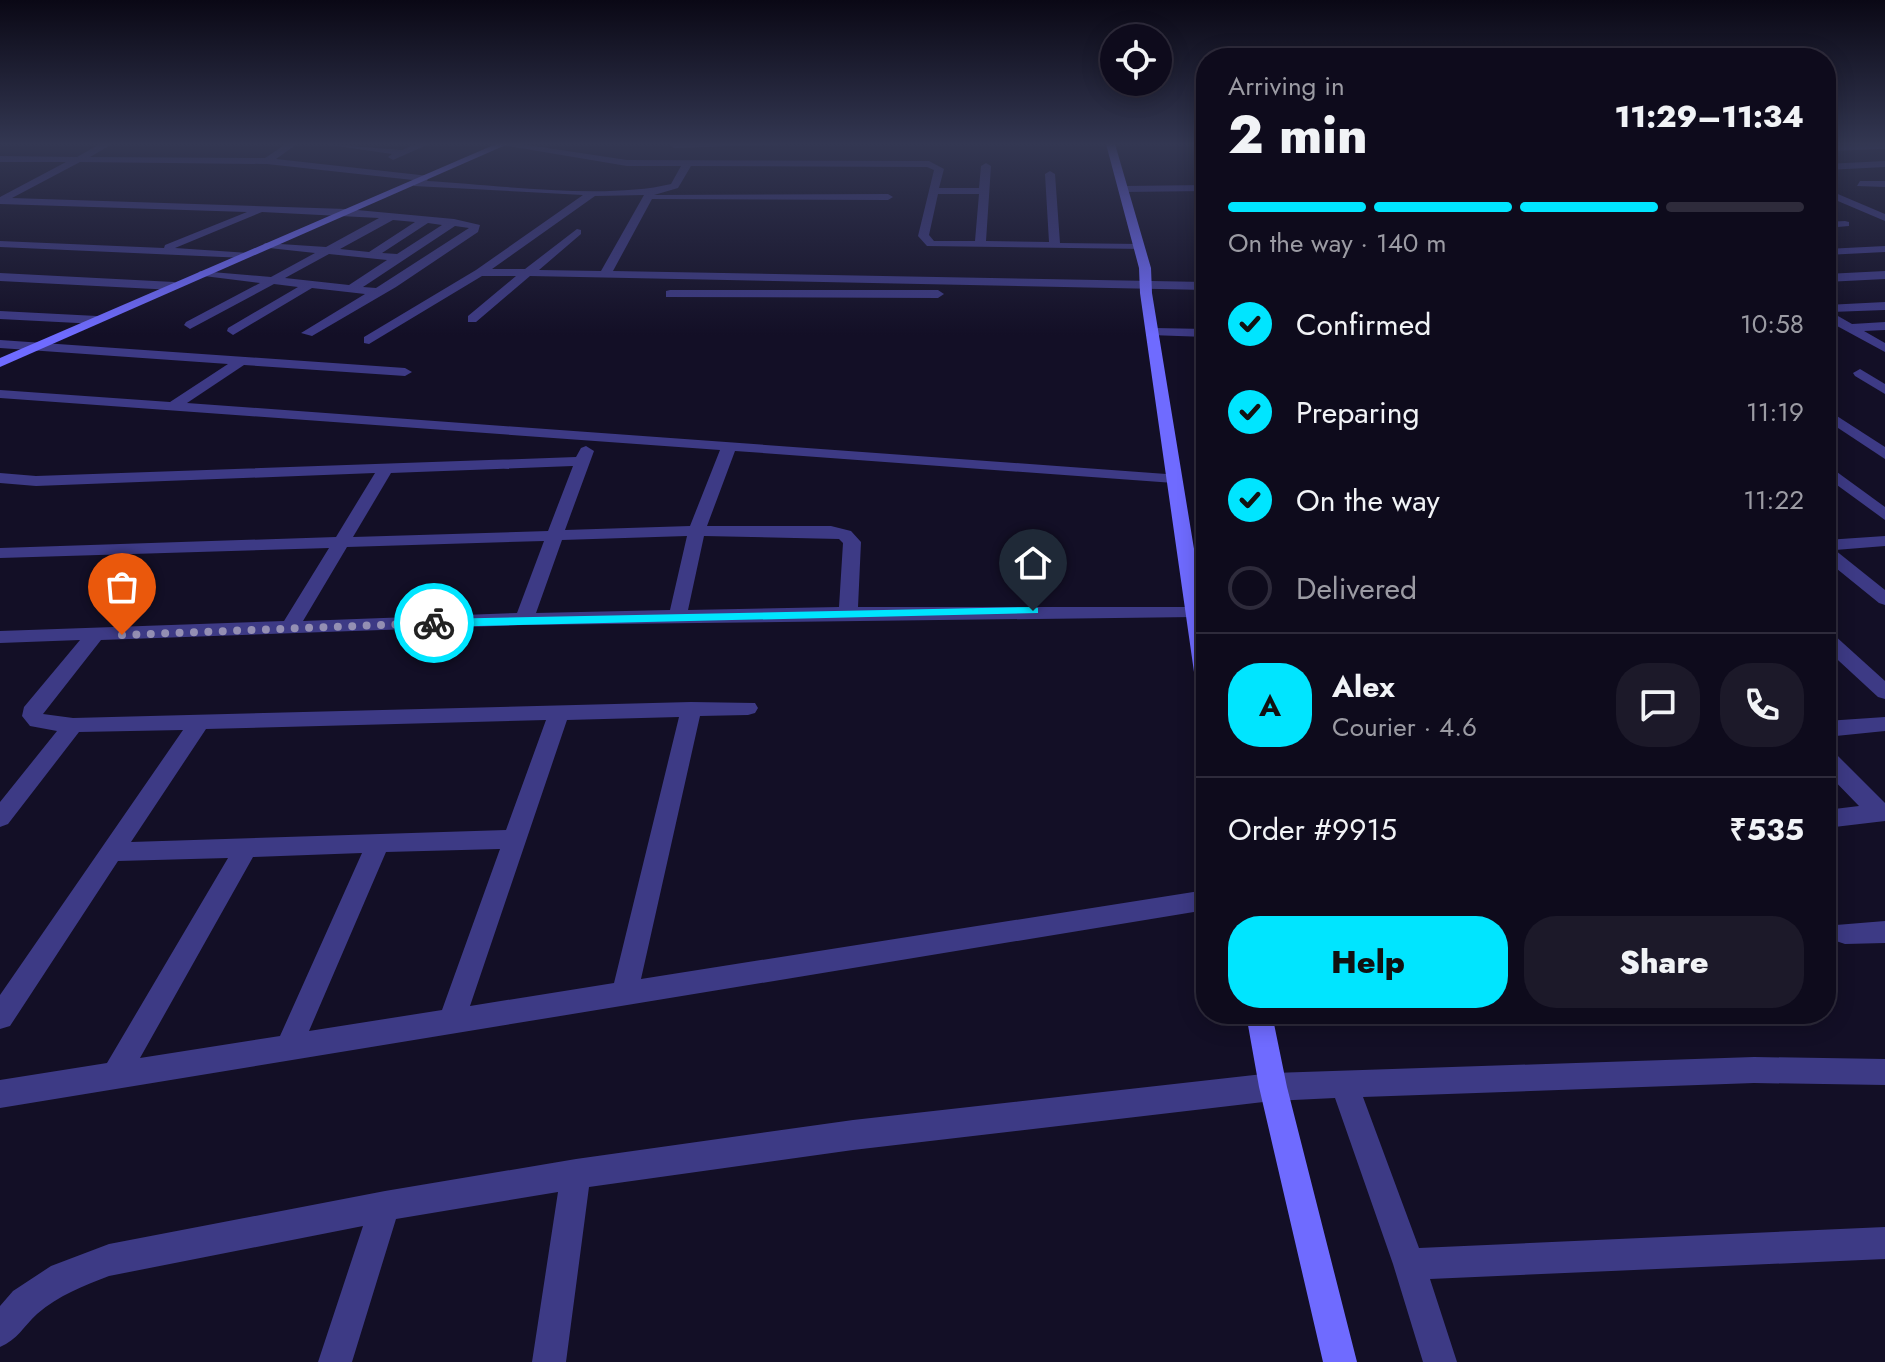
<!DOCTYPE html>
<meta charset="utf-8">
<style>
body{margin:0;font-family:Jost,sans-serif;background:#1c1929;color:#f1f3f6;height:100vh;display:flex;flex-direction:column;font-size:30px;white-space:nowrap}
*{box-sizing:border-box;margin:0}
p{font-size:26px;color:#9b9ba3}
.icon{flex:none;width:44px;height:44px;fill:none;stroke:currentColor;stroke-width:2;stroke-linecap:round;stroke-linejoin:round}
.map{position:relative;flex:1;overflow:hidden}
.sheet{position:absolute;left:1196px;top:48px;width:640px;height:976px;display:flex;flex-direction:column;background:#0e0b1c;border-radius:32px;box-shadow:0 4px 20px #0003,0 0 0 2px #2e2b3b}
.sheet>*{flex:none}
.buttons{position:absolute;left:1100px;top:24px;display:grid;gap:16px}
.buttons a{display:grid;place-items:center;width:72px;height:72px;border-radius:50%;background:#0e0b1c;box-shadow:0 4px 20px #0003,0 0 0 2px #2e2b3b;font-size:40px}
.pin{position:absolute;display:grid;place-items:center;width:68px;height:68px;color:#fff;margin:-82px -34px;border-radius:50% 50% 50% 0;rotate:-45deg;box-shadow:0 0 8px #0007}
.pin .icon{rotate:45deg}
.courier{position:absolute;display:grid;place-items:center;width:80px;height:80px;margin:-40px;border:6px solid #00e5ff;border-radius:50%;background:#fff;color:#222;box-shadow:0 2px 10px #0007}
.overview em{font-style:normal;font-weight:800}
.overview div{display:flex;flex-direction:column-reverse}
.overview{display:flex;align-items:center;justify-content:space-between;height:136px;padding:0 32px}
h1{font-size:52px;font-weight:800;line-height:60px}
.bar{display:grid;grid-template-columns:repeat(4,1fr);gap:12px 8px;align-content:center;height:96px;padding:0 32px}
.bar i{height:10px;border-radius:6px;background:#2e2b3b}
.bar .on{background:#00e5ff}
.bar p{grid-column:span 4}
.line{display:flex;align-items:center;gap:20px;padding:0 32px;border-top:2px solid #2e2b3b}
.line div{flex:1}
.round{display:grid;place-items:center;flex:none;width:84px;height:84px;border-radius:32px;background:#1c1929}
ol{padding:0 32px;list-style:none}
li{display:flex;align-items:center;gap:24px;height:88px}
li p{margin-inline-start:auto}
li .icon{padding:8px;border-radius:50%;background:#00e5ff;color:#111;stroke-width:4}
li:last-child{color:#9b9ba3}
li i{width:44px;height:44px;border:4px solid #2e2b3b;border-radius:50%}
.button{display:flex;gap:16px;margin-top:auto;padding:16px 32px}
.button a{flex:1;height:92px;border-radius:32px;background:#00e5ff;color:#111;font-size:32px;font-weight:800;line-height:92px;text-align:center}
.button a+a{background:#1c1929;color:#f1f3f6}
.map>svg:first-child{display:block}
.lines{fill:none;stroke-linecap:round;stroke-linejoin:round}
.minor{fill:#3d3a85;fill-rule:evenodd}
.secondary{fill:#6f6bff;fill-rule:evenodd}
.route{fill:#00e5ff}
.done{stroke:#948fb3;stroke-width:8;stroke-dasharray:0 14.4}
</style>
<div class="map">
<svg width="1885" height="1362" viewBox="0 0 1885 1362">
<rect width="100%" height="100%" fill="#130f26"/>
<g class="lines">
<g class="minor">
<path d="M100 144H112L90 157 265 158 286 144H297L276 159 429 176 427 181C497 185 605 200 671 184L681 166H627L496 144H521L627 160 929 161 944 169 939 188H979L981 166 986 163 991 166 986 241 1049 242 1045 174 1050 171 1055 174 1060 243 1140 244 1144 245V249L927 246 918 236 934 170 927 167 691 166 678 188 654 195 888 194 893 197 888 200 652 199 613 271 1206 282V290L530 276 476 322H468V316L516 276H482L369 344 364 343V337L476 270 583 195 414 186 411 181H422L267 164 80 162 12 198 346 209 454 219 480 225 478 232 396 287 312 336 301 333 365 294 312 288 233 335 227 331 228 328 298 287 274 284 190 329 184 325 186 322 260 283 204 276 198 273 200 271 271 277 315 253 269 248 263 245 265 243 326 247 379 218 262 212 175 248 249 253V257L245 258 0 247V241L164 248 165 245 247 212 0 204V197L66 162H0V156L77 157ZM938 194H979L975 241H934L929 235ZM644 195 601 271 539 270 581 234V230L577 229 525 269H492L595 196ZM393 220 415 222 369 252 340 249ZM428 223 442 225 397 254 382 253ZM455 226 469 228 376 288 363 287ZM329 254 387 260 349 285 285 278Z"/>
<polygon points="323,144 402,150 416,144 429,144 393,160 388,157 392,154"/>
<polygon points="670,144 795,144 674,148"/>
<polygon points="1885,144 1885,149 1826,151 1826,145"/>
<polygon points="1885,161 1885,167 1826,170 1826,164"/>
<polygon points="1860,181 1885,181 1885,187 1857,186"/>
<polygon points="1206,185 1206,191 1123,192 1118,189 1123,186"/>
<polygon points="1826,189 1885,214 1885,221 1826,196"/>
<polygon points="1845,221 1849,222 1849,226 1826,228 1826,222"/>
<polygon points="1885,246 1885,252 1826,255 1826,249"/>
<polygon points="1885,271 1885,279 1826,282 1826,274"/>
<polygon points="0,273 174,282 180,286 174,290 0,281"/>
<polygon points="670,290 938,290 944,294 938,298 666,297 666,291"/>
<polygon points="1885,302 1885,310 1831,312 1852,324 1885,322 1885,330 1864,331 1885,343 1885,352 1826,320 1826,305"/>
<polygon points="0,311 97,316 103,320 97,324 0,319"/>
<polygon points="1155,328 1206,329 1206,337 1150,335 1149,332"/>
<path d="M0 340 405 368 412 372 405 376 244 365 187 403 1180 475 1182 478 1174 483 735 451 707 526H831L851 531 861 542 858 607H1202L1204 611 1202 615 1195 617 524 625 101 640 43 714 73 718 691 702 755 703 758 708 755 713 748 715 700 716 641 979 1206 890V910L0 1108V1080L107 1063 228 858 118 861 10 1026 0 1029V995L183 730 79 732 8 824 0 827V802L57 731 30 726 22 716 24 707 80 640 0 643V631L284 621 329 548 0 558V548L336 537 375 473 36 486 0 483V473L36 476 576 457 581 448 586 446 594 451 565 530 690 526 720 450 0 398V390L170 402 228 364 0 348ZM573 466 548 531 353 537 391 473ZM687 536 670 610 536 613 562 540ZM704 536 839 539 843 543 839 607 688 610ZM544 541 517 613 303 621 347 547ZM679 717 614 983 470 1006 567 720ZM546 720 506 830 131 842 206 729ZM500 849 442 1010 309 1031 386 852ZM362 853 280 1036 140 1058 253 857Z"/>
<polygon points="1860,369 1885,384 1885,394 1855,376 1853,373"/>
<polygon points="1826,409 1885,447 1885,459 1826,420"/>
<polygon points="1826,464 1885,507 1885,520 1826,477"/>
<polygon points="1885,536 1885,546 1835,550 1885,590 1885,605 1879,603 1826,560 1826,540"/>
<polygon points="1826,632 1833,634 1885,681 1885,699 1878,697 1826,649"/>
<polygon points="1885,717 1885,731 1826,737 1826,721"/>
<polygon points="1826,750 1834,752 1885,803 1885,821 1826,828 1826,810 1859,806 1826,772"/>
<polygon points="1885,921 1885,943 1845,944 1836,941 1832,933 1836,925"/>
<path d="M1754 1057 1885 1059V1085L1754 1083 1363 1097 1419 1248 1885 1227V1259L1430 1279 1457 1362H1423L1393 1264 1335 1098 1273 1101 853 1150 589 1187 566 1362H532L558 1192 396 1219 352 1362H318L363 1226 109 1276C83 1286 59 1295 37 1314 24 1326 17 1340 0 1347V1306L13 1291 51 1266 109 1244 385 1191 576 1159 853 1120 1273 1073Z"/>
</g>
<g class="secondary">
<polygon points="496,144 508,144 0,367 0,358"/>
<polygon points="1106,144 1115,144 1151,268 1152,293 1206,622 1206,693 1196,686 1140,293 1139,268"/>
<polygon points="1246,1014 1272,1014 1287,1087 1357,1362 1323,1362 1259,1087"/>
</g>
</g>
<linearGradient id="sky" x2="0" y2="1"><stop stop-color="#0a0815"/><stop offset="0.43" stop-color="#333752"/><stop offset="1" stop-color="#333752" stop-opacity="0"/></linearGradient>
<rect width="1885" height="335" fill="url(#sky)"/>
<polygon class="route" points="1033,607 1038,608 1038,613 434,627 428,623 434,619"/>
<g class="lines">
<polyline class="done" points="122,635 434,623"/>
</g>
</svg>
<div class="buttons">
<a><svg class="icon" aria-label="locate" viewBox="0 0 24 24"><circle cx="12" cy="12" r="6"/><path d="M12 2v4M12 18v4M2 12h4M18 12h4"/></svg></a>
</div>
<div class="pin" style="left:122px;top:635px;background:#ea580c"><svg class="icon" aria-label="bag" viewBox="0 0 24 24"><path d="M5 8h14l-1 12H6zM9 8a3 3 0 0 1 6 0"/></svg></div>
<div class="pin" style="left:1033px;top:611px;background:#1f2937"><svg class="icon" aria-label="home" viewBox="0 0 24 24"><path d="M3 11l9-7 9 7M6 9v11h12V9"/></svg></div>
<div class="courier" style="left:434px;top:623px"><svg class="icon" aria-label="bike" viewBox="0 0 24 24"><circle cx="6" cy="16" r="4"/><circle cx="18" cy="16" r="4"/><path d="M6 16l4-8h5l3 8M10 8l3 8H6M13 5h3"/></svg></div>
<section class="sheet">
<div class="overview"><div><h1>2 min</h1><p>Arriving in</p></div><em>11:29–11:34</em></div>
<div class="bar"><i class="on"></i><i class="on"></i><i class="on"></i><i></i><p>On the way · 140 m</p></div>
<ol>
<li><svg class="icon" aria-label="check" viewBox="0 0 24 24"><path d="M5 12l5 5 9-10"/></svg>Confirmed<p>10:58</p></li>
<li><svg class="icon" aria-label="check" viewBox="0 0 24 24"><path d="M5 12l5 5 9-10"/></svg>Preparing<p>11:19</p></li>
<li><svg class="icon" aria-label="check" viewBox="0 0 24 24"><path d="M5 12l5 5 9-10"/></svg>On the way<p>11:22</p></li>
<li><i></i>Delivered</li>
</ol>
<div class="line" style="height:144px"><b class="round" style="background:#00e5ff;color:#111">A</b><div><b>Alex</b><p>Courier · 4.6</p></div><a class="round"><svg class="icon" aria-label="chat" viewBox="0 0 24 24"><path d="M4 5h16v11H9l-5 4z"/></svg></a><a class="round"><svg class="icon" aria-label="phone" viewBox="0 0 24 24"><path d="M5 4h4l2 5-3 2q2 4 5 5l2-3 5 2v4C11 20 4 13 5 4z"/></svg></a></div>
<div class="line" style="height:104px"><div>Order #9915</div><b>₹535</b></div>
<div class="button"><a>Help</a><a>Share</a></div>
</section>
</div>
